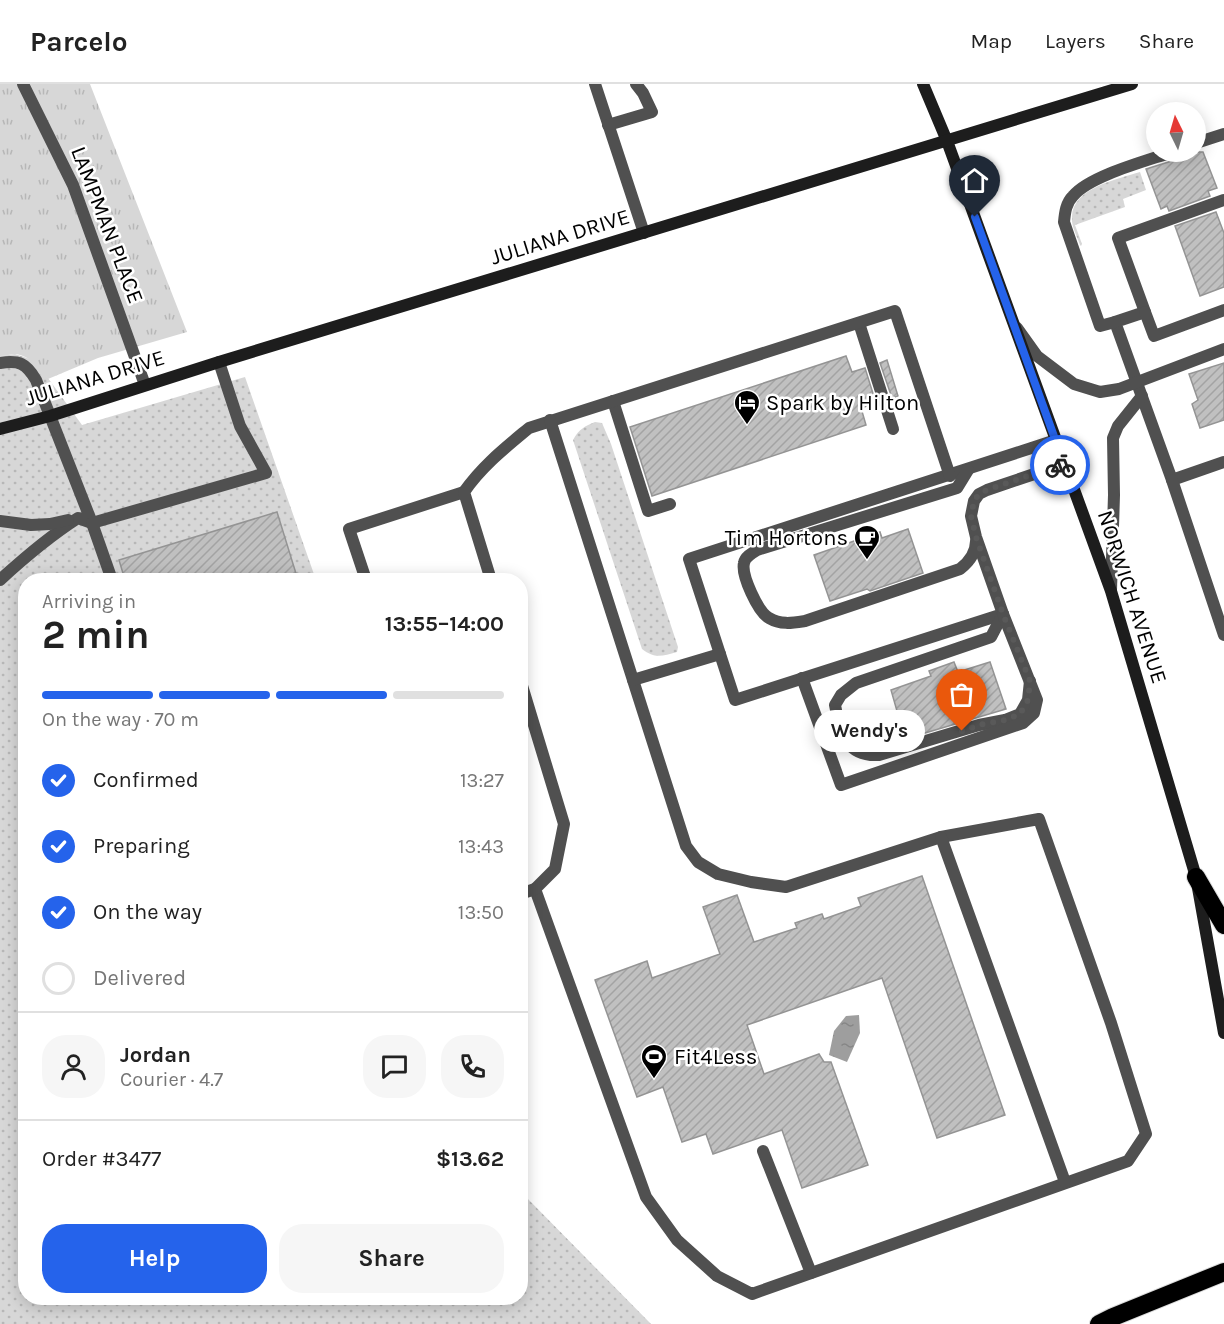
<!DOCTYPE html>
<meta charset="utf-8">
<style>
body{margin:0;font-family:Karla,sans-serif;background:#f6f6f6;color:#222;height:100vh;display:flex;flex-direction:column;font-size:22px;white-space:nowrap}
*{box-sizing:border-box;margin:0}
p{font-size:20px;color:#767676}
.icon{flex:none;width:33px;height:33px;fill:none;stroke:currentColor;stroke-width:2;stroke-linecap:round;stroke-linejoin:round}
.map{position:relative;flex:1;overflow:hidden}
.side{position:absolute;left:18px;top:489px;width:510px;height:732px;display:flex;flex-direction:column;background:#fff;border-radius:24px;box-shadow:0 3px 15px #0003}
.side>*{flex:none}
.needle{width:39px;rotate:355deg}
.controls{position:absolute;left:1146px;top:18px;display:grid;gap:12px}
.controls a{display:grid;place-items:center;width:60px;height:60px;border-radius:50%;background:#fff;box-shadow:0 3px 15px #0003;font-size:30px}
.pin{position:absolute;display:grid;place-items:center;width:51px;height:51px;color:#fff;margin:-62px -26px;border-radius:50% 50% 50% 0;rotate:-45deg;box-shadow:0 0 6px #0007}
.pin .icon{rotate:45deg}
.courier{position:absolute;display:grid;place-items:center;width:60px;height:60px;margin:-30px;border:4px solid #2563eb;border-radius:50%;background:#fff;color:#222;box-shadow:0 2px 8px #0007}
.bubble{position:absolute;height:42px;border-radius:21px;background:#fff;box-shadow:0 3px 15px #0003;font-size:20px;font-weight:700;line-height:42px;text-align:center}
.head em{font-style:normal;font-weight:700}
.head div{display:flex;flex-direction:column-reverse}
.head{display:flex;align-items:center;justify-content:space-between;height:102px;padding:0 24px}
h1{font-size:39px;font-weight:700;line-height:45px}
.bar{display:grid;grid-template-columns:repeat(4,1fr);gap:9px 6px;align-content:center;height:72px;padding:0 24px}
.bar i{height:8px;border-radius:4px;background:#e0e0e0}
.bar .on{background:#2563eb}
.bar p{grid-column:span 4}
.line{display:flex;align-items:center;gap:15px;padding:0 24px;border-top:2px solid #e0e0e0}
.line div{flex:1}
.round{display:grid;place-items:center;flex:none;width:63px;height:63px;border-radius:24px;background:#f6f6f6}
ol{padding:0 24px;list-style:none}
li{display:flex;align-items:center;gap:18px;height:66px}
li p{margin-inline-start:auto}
li .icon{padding:6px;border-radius:50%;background:#2563eb;color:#fff;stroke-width:4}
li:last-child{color:#767676}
li i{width:33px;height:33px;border:3px solid #e0e0e0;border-radius:50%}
.primary-button{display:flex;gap:12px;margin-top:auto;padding:12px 24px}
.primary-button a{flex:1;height:69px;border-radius:24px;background:#2563eb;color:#fff;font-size:24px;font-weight:700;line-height:69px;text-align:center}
.primary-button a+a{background:#f6f6f6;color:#222}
header{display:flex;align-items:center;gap:36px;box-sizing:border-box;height:84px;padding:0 30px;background:#fff;border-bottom:2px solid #e0e0e0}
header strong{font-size:28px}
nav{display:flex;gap:33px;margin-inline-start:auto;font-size:21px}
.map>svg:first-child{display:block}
.grass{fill:url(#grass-dots)}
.park{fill:url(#park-tufts)}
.water{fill:url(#water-ripples)}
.building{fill:url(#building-hatch);stroke:#949494;stroke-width:1.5}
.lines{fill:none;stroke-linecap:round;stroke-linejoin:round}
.highway-casing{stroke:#dbdbdb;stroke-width:20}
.lane{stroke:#505050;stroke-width:12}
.street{stroke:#505050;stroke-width:12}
.secondary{stroke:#1d1d1d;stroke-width:12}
.highway{stroke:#000;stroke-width:18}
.done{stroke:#595959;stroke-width:6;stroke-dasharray:0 10.8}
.route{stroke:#2563eb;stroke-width:8}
.labels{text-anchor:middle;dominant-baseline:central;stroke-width:5;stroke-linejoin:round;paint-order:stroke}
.street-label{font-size:22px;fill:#000;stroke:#fff}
.poi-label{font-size:22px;fill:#000;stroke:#fff;text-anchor:start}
</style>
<header>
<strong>Parcelo</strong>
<nav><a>Map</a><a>Layers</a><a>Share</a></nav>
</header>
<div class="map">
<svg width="1224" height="1240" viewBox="0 0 1224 1240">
<defs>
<pattern id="grass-dots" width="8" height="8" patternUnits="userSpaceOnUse" patternTransform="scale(1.5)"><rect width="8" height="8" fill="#d7d7d7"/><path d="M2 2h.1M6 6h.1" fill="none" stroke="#b7b7b7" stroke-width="1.8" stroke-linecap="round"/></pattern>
<pattern id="park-tufts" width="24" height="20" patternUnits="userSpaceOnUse" patternTransform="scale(1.5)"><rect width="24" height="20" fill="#d7d7d7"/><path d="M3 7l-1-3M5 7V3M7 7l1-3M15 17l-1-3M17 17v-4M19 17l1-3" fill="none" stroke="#b7b7b7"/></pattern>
<pattern id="water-ripples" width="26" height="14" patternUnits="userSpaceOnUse" patternTransform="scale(1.5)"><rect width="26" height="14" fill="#9e9e9e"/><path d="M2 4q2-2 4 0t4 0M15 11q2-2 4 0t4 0" fill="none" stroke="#868686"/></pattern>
<pattern id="building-hatch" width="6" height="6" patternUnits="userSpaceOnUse" patternTransform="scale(1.5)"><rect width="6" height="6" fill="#c0c0c0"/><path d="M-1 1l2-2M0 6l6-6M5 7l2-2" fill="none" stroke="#a3a3a3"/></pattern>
</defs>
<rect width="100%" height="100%" fill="#fff"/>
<g class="grass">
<path d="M1140 88 1146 106 1123 115 1125 123 1075 141 1082 160 1081 162 1080 161C1077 152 1071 142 1072 133 1072 104 1118 95 1140 88Z"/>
<polygon points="15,270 30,275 40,283 82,341 245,293 316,496 26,496 26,1214 520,1214 521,1097 526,1113 651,1240 0,1240 0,272"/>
<path d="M595 338 602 339 611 360 678 563 677 568C662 572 655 575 642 565L573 356C579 345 585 342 595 338Z"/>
</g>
<path class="park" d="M0 0H90L187 248 98 274 48 295C40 284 30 272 16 270 11 270 5 272 0 272Z"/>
<polygon class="water" points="859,931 860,949 847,978 829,971 834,947 846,932"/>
<g class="building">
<polygon points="1180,68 1203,68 1217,104 1208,107 1210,112 1169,127 1167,122 1161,125 1146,85 1175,76 1178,73"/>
<polygon points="1216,128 1224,149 1224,203 1200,212 1175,142"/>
<polygon points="846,272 852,288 865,284 876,319 861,324 866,341 652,412 630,343"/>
<polygon points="887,276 898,312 892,314 880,279"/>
<polygon points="1224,279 1224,336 1200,344 1192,320 1198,316 1189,290"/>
<polygon points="277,428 298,496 125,496 119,476"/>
<polygon points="908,445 923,489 870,507 867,505 830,517 814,471 880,448 882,454"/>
<polygon points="954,578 958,588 990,578 1006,625 898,657 889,630 897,627 891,606 931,592 929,587"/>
<polygon points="922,792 1005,1031 937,1054 882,894 747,941 764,990 819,970 824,978 831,978 868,1081 802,1104 782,1046 713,1070 706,1050 682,1058 663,1003 637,1013 595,896 647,877 652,894 720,870 703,823 737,811 754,858 797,844 795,839 822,830 824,835 861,822 858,814"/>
</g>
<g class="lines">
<defs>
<g id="highway">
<polyline points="1196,793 1224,841"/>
<polyline points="1099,1240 1113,1233 1224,1188"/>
</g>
</defs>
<use href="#highway" class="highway-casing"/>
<g class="lane">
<polyline points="595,0 644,149"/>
<polyline points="608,41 652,28 643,9 636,0"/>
<polyline points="1196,59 1224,50"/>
<polyline points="1224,116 1118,154 1145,228 1115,238 1172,396 1224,378"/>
<polyline points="1145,228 1154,252 1224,226"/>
<path d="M1115 238 1100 242 1064 138C1065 128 1066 119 1073 112 1089 92 1146 77 1172 68"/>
<polyline points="859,239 893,345"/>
<polyline points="1017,244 1037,272 1074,300 1100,308 1119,305 1224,265"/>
<path d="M0 279C19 276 26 279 36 296L92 439 78 434C50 452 25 473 0 496"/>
<polyline points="613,317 648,427 670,420"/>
<polyline points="1056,356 689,475 735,616 1003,530 976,453 971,432 974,417 979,410 987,406 1064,380"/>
<path d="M968 386 957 404 757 466C752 469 745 473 744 479 741 491 758 528 769 534 781 541 792 539 805 537L960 485C969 478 976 469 976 457"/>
<polyline points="1172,396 1224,551"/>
<polyline points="0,437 31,441 50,440 68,436"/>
<polyline points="112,496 92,439 266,389 240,342 219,278"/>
<polyline points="366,496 349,445 464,408"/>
<path d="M491 496 464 408C482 382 505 364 529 344L895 227 950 392"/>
<polyline points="1111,506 1114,411 1113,354 1118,342 1142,312"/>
<path d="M1003 530 991 553 856 599 841 611 835 621C840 648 846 673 879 671L979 641 1005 636 1020 630 1028 616 1030 597"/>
<polyline points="802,594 841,701 1023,639 1034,629 1037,616 1003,530"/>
<polyline points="520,595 564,740 555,785 535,805 646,1113 677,1156 717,1192 752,1210 1128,1077 1146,1050 1111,939 1039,735 941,753 786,803 751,798 718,790 698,778 686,762 550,336"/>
<polyline points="633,596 720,570"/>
<polyline points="941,753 1065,1098"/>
<polyline points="520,810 535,805"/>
<polyline points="763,1067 811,1189"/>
</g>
<polyline class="street" points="23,0 73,101 145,301"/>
<g class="secondary">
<polyline points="923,0 947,57 1111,507 1196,793 1224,949"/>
<polyline points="0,345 50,332 219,278 1132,0"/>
</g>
<use href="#highway" class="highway"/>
</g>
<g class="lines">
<polyline class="done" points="962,647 979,641 1005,636 1020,630 1028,616 1030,597 1003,530 976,453 971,432 974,417 979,410 987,406 1060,381"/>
<polyline class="route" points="975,133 1064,380 1060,381"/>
</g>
<defs>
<symbol id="hotel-pin" viewBox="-11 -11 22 30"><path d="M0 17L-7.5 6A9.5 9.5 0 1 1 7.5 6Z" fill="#000" stroke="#fff"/><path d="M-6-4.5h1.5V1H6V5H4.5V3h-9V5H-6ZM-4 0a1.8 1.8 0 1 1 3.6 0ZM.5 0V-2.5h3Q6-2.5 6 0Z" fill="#fff"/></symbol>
<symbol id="cafe-pin" viewBox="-11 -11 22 30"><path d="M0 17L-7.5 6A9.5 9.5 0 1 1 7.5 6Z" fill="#000" stroke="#fff"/><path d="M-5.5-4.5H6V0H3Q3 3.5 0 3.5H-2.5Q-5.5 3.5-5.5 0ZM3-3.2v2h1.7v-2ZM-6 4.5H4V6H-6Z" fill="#fff"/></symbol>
<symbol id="stadium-pin" viewBox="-11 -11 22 30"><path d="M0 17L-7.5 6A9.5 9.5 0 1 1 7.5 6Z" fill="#000" stroke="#fff"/><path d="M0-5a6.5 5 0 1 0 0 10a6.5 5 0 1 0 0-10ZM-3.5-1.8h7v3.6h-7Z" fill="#fff"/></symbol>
</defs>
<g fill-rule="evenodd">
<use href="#hotel-pin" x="732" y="304" width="30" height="40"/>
<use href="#cafe-pin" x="852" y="439" width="30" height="40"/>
<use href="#stadium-pin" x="639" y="958" width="30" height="40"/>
</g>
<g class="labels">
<g class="street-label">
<text transform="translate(107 141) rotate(69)">LAMPMAN PLACE</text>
<text transform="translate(560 153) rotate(-17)">JULIANA DRIVE</text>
<text transform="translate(95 294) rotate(-17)">JULIANA DRIVE</text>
<text transform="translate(1132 513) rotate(72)">NORWICH AVENUE</text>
</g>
<g class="poi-label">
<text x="766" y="319">Spark by Hilton</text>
<text x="848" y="454" text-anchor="end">Tim Hortons</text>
<text x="674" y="973">Fit4Less</text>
</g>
</g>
</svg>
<div class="controls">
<a><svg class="needle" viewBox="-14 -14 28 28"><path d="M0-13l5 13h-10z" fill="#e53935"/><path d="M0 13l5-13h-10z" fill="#767676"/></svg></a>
</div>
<div class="pin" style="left:962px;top:647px;background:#ea580c"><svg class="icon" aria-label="bag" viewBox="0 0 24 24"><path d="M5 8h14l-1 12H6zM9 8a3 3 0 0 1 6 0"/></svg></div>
<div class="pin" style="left:975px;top:133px;background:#1f2937"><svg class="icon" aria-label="home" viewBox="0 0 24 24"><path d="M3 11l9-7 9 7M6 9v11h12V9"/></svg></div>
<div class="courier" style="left:1060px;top:381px"><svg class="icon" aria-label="bike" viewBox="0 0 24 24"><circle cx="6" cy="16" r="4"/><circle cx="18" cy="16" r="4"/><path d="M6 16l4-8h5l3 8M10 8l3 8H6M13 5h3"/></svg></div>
<div class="bubble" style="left:814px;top:626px;width:111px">Wendy's</div>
<section class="side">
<div class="head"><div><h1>2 min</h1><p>Arriving in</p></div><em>13:55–14:00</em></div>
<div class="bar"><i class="on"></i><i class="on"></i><i class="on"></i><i></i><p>On the way · 70 m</p></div>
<ol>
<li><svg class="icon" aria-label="check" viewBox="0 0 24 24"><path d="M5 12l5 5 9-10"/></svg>Confirmed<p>13:27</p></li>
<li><svg class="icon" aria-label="check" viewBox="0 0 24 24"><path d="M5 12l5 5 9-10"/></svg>Preparing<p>13:43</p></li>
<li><svg class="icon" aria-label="check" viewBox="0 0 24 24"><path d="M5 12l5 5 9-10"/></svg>On the way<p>13:50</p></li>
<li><i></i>Delivered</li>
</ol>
<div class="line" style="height:108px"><a class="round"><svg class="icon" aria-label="person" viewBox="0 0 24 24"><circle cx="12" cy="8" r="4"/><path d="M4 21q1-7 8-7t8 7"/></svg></a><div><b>Jordan</b><p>Courier · 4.7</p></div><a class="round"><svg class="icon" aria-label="chat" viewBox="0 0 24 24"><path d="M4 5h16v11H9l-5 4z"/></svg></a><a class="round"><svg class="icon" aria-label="phone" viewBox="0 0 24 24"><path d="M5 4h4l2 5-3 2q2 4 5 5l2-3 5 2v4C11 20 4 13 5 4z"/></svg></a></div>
<div class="line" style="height:78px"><div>Order #3477</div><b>$13.62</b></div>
<div class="primary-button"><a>Help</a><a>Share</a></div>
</section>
</div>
